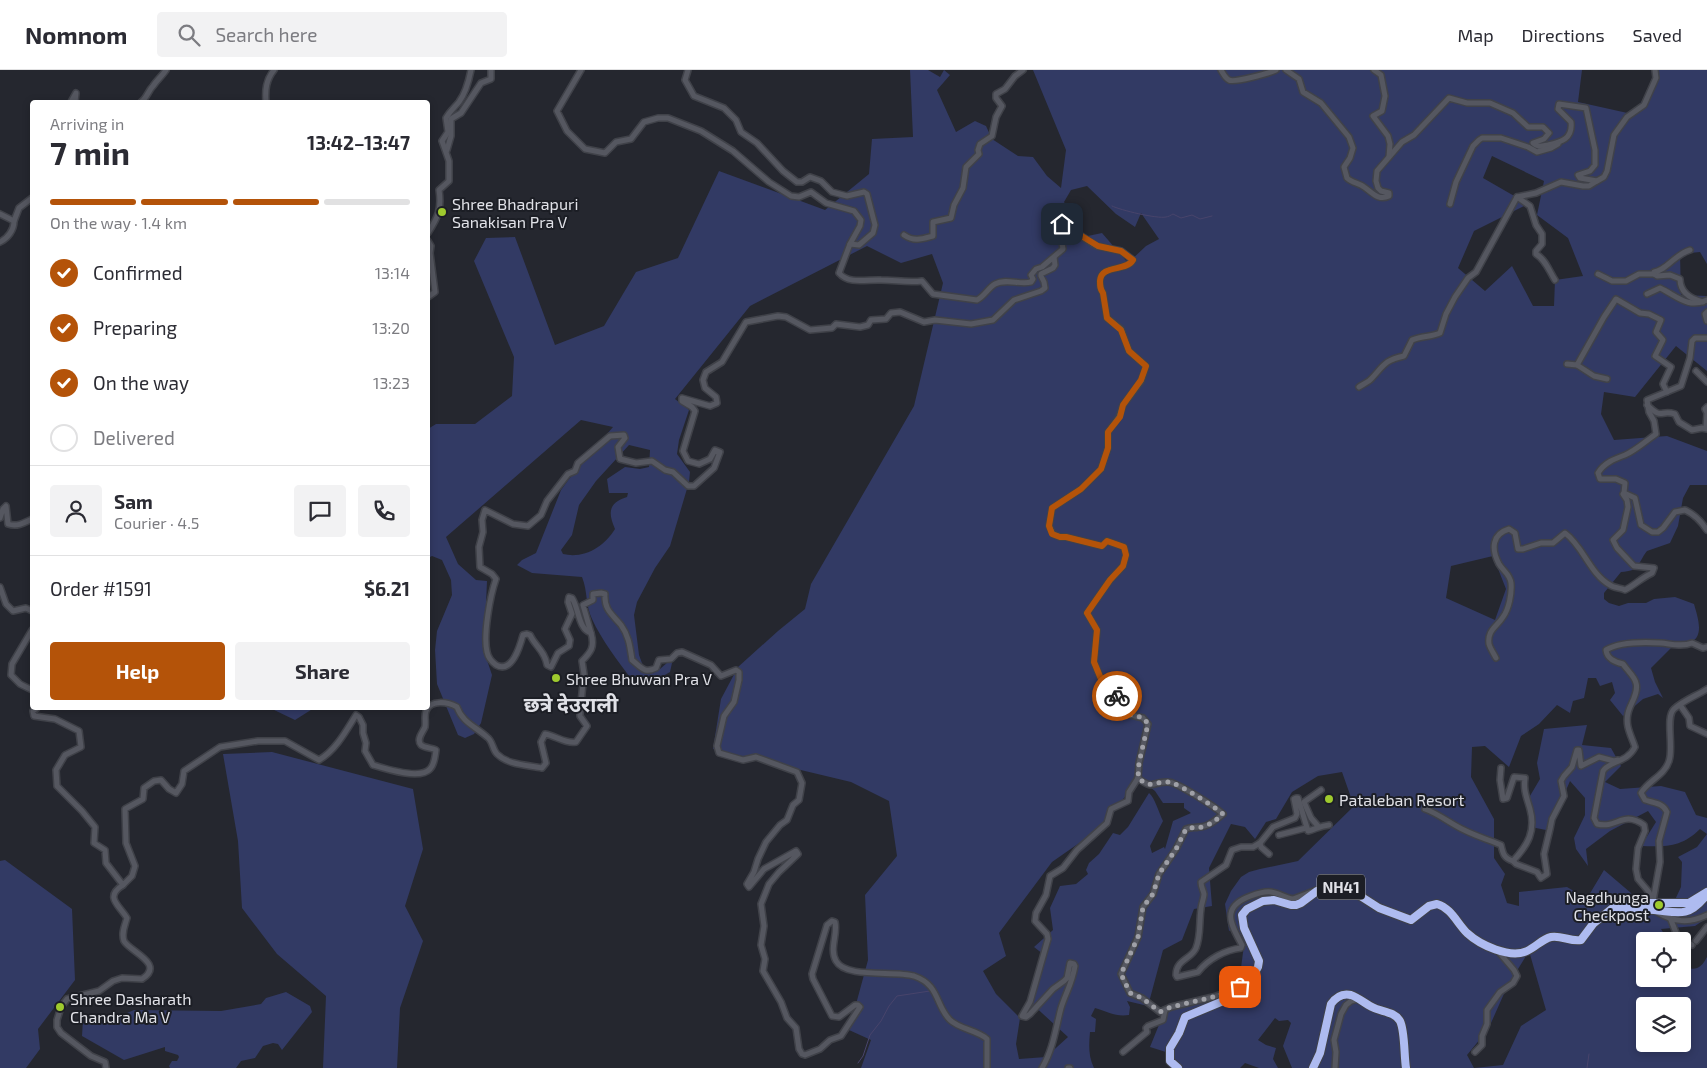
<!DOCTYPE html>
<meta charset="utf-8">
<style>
body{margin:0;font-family:"Exo 2","Noto Sans Devanagari",sans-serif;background:#f2f2f3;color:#2b2b33;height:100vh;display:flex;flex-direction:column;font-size:19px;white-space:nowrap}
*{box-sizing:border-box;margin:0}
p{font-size:16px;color:#7c7c81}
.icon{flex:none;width:28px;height:28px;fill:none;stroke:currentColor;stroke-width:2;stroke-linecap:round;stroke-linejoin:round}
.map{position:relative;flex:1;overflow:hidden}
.drawer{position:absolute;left:30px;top:30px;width:400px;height:610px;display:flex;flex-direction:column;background:#fff;border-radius:5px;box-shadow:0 2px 8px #0003}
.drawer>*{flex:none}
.buttons{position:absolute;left:1636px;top:862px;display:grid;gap:10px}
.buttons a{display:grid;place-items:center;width:55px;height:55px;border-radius:5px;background:#fff;box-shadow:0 2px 8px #0003;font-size:25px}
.pin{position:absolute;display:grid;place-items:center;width:42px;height:42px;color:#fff;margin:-21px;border-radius:10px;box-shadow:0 2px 8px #0006}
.courier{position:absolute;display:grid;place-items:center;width:50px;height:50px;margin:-25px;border:4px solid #b45309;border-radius:50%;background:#fff;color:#222;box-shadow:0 1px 6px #0007}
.summary em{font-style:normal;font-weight:700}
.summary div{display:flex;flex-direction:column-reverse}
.summary{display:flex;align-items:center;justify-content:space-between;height:85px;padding:0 20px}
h1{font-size:32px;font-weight:700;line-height:38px}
.bar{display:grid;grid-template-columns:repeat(4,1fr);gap:8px 5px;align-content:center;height:60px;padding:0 20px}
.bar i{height:6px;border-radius:4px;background:#e1e1e2}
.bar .selected{background:#b45309}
.bar p{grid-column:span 4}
.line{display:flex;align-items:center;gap:12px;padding:0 20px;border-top:1px solid #e1e1e2}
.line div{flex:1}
.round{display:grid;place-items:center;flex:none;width:52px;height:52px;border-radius:5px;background:#f2f2f3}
ol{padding:0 20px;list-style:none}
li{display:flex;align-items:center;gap:15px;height:55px}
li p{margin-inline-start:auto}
li .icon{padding:5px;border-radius:50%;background:#b45309;color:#fff;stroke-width:4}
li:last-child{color:#7c7c81}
li i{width:28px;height:28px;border:2px solid #e1e1e2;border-radius:50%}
.cta{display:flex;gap:10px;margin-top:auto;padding:10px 20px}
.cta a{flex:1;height:58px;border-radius:5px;background:#b45309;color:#fff;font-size:20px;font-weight:700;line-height:58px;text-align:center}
.cta a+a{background:#f2f2f3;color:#2b2b33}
header{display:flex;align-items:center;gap:30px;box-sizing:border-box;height:70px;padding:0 25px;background:#fff;border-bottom:1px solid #e1e1e2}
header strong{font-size:24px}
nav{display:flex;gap:28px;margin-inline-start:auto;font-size:18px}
.search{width:350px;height:45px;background:#f2f2f3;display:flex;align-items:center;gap:12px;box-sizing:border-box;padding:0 18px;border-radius:5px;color:#7c7c81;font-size:19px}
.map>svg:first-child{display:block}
.green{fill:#323a64;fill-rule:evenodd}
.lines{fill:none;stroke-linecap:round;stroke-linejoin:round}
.stream{stroke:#48446b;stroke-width:1}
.minor-casing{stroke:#404249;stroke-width:8}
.highway-casing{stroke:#404249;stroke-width:10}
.minor{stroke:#555760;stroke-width:5}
.highway{stroke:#aebbf0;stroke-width:8}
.done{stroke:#9fa0a7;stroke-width:5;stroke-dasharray:0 9}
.route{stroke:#b45309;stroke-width:6}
.poi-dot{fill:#9fca2e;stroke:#1c1e25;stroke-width:2}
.labels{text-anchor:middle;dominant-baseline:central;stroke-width:4;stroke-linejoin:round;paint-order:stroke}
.shield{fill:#1c1e25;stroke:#a5a6ad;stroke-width:1}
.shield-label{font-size:15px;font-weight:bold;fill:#e0e1e7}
.poi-label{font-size:16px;fill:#e0e1e7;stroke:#1c1e25;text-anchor:start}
.district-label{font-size:21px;font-weight:bold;fill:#e0e1e7;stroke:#1c1e25}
</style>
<header>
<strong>Nomnom</strong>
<div class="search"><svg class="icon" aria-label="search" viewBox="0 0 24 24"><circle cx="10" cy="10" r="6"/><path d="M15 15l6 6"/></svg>Search here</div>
<nav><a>Map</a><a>Directions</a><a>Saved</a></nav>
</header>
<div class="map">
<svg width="1707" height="998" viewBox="0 0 1707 998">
<rect width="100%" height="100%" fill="#25272f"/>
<g class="green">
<path d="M910 0H928L940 7 944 0 950 5 937 20 956 62 975 51 986 56 992 69 1018 86 1033 87 1047 106 1061 118 1066 80 1033 0H1582L1578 32 1632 44 1659 9 1658 0H1707V194L1700 182 1680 184 1681 225 1707 226V301L1676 276 1635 327 1604 322 1601 344 1614 370 1667 366 1707 381V415H1690L1683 428 1678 456 1670 473 1647 481C1637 494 1640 501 1621 502L1604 523V529L1609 533 1619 536 1628 533H1646L1654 529 1675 527 1694 534C1697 545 1705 566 1691 572 1687 574 1680 574 1675 574L1651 598 1655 612 1663 628 1658 624 1643 629 1623 646 1610 630 1615 623 1612 612 1600 616 1596 608H1588L1584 628 1573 631 1570 643 1557 635 1539 654 1521 666 1509 697 1485 676 1472 677 1471 707 1494 749V788L1505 804 1501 815 1507 833 1519 836V822L1567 817 1584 827 1589 825 1604 800 1631 823 1632 830 1674 832 1681 817 1682 792 1678 787 1697 777 1707 764 1700 759C1682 777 1666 777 1641 776L1656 752 1648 741 1610 761 1586 779 1588 796 1576 779 1574 768 1585 745V728L1570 711 1557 741 1551 761 1531 757 1527 731 1540 709 1537 693 1544 659 1587 655 1582 675 1611 678 1621 696 1605 712 1620 719 1661 716 1685 722 1696 745 1707 748V848L1695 856 1661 859 1664 864V871H1645V909H1682L1683 897C1697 901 1701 898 1707 887V998H1292L1283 976 1291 953 1288 950 1279 951 1275 948 1258 970 1266 975 1276 978 1273 989 1278 998H1259L1245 993 1240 998H1178L1169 983 1150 977 1165 940 1210 927 1239 913 1244 875 1235 859 1229 861 1225 834 1231 821 1241 807 1249 802 1260 799 1298 791 1354 736 1342 702 1318 706 1292 722 1276 749 1266 752 1255 769 1245 757 1231 754 1209 798 1212 836 1194 839 1182 870 1163 880 1148 936 1127 931 1130 937 1129 945C1116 947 1108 942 1095 938L1091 946 1096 949 1095 962H1090C1089 974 1088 986 1094 998H861L871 970 849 960 868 890 865 825 897 786 889 731 851 712 713 679 721 629 738 597 778 561 805 539 811 514 914 336 943 213 932 184 901 193 867 176 750 236 675 329 689 340 679 370 677 384 690 402 689 412 670 476 655 498 637 532 634 545 639 585 646 604 660 599 668 592 672 593 670 602 651 613 633 611C619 593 601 569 592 549 585 534 588 522 582 507L532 503 517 495 522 490 536 483 561 420 569 409 613 357 581 350 446 467 458 494 476 510 487 511 484 581 492 605 481 653 474 664 465 668 458 665 437 614 435 580 437 561 452 525 451 510 442 490 432 486 428 488V359L436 354H475L512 326 514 287 474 191 486 168 515 167 555 275 604 256 636 202 678 188 719 101 825 140 869 104 872 69 913 67ZM1492 86 1544 111 1537 145 1568 168 1583 206 1555 210 1554 236H1533L1512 196 1485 221 1458 198 1474 161 1528 134 1483 108ZM1087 116 1116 144 1135 157 1141 143 1159 169 1146 176 1128 193 1102 163 1083 167 1059 156 1054 145 1064 142 1066 135 1064 132 1071 120ZM629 375 650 380 649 397 640 399 625 397 607 409 609 423H628L627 427C608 433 608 443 615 459 604 477 584 489 563 484L561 480 572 465 579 435 596 411ZM1493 486 1506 519 1495 550 1446 528 1451 496ZM1138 708 1155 721 1163 733H1184V738L1191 743 1173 751 1165 779 1164 777 1152 783 1150 776 1163 751C1159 743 1155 728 1149 723L1128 757 1120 765 1113 763 1099 784 1089 793 1086 800 1088 804 1076 814 1060 816 1050 838 1053 860 1034 877 1043 884 1030 932 1068 967 1046 987 1019 989 1016 974 1020 948 996 924 983 901 1006 886 999 863 1052 792 1105 755ZM1529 881 1546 940 1521 956 1503 995 1474 998 1467 985 1481 968 1478 966 1481 967 1491 953 1507 917ZM1645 936H1682V974H1645Z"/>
<polygon points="270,638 314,638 295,650"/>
<polygon points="272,682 413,719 423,779 405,836 423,871 400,938 397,998 323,998 326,926 277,884 242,838 238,771 223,684"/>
<polygon points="5,790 72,839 75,910 38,959 40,979 26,998 0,998 0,791"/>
<polygon points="286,922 310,936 312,942 282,980 278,974 273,973 263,976 255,988 241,991 236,998 170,998 169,996 172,991 177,991 179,987 178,985 165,981 165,977 124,990 82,966 83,949 113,949 134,940 221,941 261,934 266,928"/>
</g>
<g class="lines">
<g class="stream">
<path d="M1112 136C1120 140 1157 149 1166 147 1168 147 1171 145 1173 144L1181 148 1192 145 1200 149 1212 146"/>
<polyline points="858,993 863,986 870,965 881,951 889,936 897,926 930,921"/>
<polyline points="1587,998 1589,984"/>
</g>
<defs>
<g id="minor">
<path d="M581 0 557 41 567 61 585 79 605 83 616 72 631 69 644 52 658 48H668L701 61 733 81 769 112 791 126 799 127 811 122 826 133 854 141 861 150 860 156 850 174 839 203C849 215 868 209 881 210 895 210 908 213 922 211L933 224 977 230C985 226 988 218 995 214 1006 208 1020 215 1031 212L1033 209 1031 205 1036 199 1042 197 1063 179 1059 156 1062 154 1097 176 1121 181 1133 190C1126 202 1101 194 1100 211 1100 216 1100 219 1103 223L1107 248 1121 259 1129 281 1146 296 1141 311 1123 335 1119 347 1108 362V378L1101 399 1081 419 1052 438 1049 456 1053 464 1060 467H1066L1102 476 1107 471 1124 477 1126 485 1123 496 1110 510 1087 543 1097 560 1094 592 1106 621 1118 627 1117 634 1123 643 1143 648 1148 654 1139 693 1138 708"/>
<polyline points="688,0 685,10 694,26 724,38 736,50 741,62 757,73 783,101 797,112 802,112 810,107 821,111 832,122 847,126 864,122 867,124 875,155 873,163 859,175 850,174"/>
<path d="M1221 0C1223 3 1225 8 1229 10 1234 13 1270 3 1276 0"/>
<path d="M1286 0 1299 9 1303 22 1321 33 1349 67 1353 78 1350 88 1344 97 1347 108C1352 113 1359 113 1364 117 1373 123 1378 131 1389 126V123L1381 121 1378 118 1376 111 1377 101 1402 72 1414 65 1449 28 1467 33H1490L1513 43 1528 57H1543L1549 63 1544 69 1533 73C1538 78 1542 76 1548 75 1561 72 1573 69 1571 52L1558 39 1559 34 1586 38 1595 80V95L1590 101 1578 105 1580 108 1597 111 1604 107 1607 101 1614 65 1627 47 1644 35 1656 8 1655 0"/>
<polyline points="1374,0 1381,5 1385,26 1382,41 1373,46 1388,66 1390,74 1389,87"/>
<polyline points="71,32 76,23 75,32"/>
<path d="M141 32C147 28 148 21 153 16 157 10 162 6 166 0"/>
<path d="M266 32C265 20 266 10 274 0"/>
<polyline points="447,80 451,66 451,49 461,43 481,13 491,9 491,0"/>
<path d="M1517 127 1530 136 1536 155 1542 164V174L1536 181V184C1546 190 1549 201 1555 210"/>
<polyline points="1450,134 1456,112 1473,76 1479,70 1482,68 1501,68 1528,77 1537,82 1551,78 1558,74"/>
<path d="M0 144 14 151C14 160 8 168 0 172"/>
<polyline points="14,151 19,138 32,128"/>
<path d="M428 163C438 147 442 139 439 120L449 111V91L442 71 448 62 446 48C450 41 454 38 459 32 465 24 469 10 471 0"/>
<path d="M904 165C914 172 922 169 933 166V152L951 148 954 135 963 118 966 97 979 84 978 80 980 74 992 66 996 47 1002 36 996 28V24L1005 19 1015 6 1023 0"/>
<polyline points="428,171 431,176 430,183 435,222 428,227"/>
<path d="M1690 180C1674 185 1667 200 1654 202V204L1657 206 1670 205 1680 209C1680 223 1691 229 1703 232"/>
<polyline points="1598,204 1612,211 1626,211 1639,204 1654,204"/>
<path d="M1647 224 1660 218C1677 226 1688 239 1707 230"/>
<polyline points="1707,242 1705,244 1707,251"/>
<path d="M1707 268H1695L1692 271 1690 288 1681 316 1647 330 1649 342 1654 351 1656 364C1646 371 1635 381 1625 385 1614 389 1604 393 1598 403L1600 409H1616L1625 413 1624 423 1635 428 1641 455 1652 462H1658L1663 458 1675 442 1685 440C1694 444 1701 451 1707 460"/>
<polyline points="1567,294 1577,295 1604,247 1616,229 1640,243 1649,244 1661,250 1656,262 1663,270 1655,286 1671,297 1663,314 1667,322"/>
<polyline points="1577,295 1594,306 1607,309"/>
<polyline points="1696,301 1707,312"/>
<path d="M1359 317C1363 314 1369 312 1372 308 1384 295 1385 290 1404 286L1412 270C1421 266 1431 267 1440 263L1446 244 1455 227 1468 208 1476 202 1517 127 1536 123 1561 112 1583 116H1589L1597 111"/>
<path d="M1647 335C1664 351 1659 339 1675 344L1679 352 1692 360 1702 358 1707 359"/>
<polyline points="1706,358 1707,343 1705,339 1707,337"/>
<path d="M0 448 3 439 6 436 8 454C17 457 24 453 32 449"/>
<polyline points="0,517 6,534 13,541 26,538 32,541"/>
<polyline points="32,560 12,594 11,605 20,614 32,620"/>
<path d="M591 563 583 535 593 530V524L601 523 605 524C604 540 612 544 621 555 629 566 630 577 632 590 641 597 644 604 656 598L659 590 671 589 677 583 682 582 711 595 721 606 736 600 739 602V610L734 632 724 646 717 676 719 683 743 690 756 687 797 702 802 713 799 730 793 735 787 750 780 755 766 772 758 789 754 802 747 814 749 817 764 799 796 781 798 784 779 802 769 814 761 834 764 856 761 875 765 889 763 901 781 932 787 948 796 958 799 979 802 984 805 985 820 979 830 970 841 966 860 937 858 935H855L839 947 832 946 813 909 812 904 827 855 832 851 835 852C838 864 829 879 836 891 846 909 895 900 914 906 940 915 935 935 950 950 959 959 977 960 987 969V998"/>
<path d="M1496 588C1494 584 1490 578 1489 574 1487 560 1497 557 1503 547 1509 539 1512 523 1511 513 1510 504 1503 501 1499 494 1491 479 1492 464 1509 459L1515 463 1518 479H1523L1541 473H1553L1565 463C1583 476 1590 504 1610 515 1614 518 1621 518 1625 520 1635 515 1641 508 1652 503L1654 498 1634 496 1617 478 1613 470 1623 460 1628 437 1627 430 1623 424 1624 423"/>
<polyline points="1680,635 1689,648 1690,656 1707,664"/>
<path d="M37 638 33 641 34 646 55 649 79 661 81 677 65 685 56 700 57 716 82 741 95 757 94 773 105 780 106 793 123 815 132 806 135 796 126 773 125 739 143 729 144 718 154 711 161 710 169 719 176 723 182 714 184 701 220 677 258 671H285L319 690C336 680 346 661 356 645L359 647 363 655V663L366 673 365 681 373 695C386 699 420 710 430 699 435 694 435 686 436 680 432 678 425 678 421 675 416 669 423 662 425 657 426 651 424 646 426 641 431 629 448 632 457 637 462 652 476 657 487 667 493 671 492 679 497 684 508 695 527 695 542 698L546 693 541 672 545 664C556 666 566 674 576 672L587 656 580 646V642L584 604 582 591C591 582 595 577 591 563 578 559 579 538 572 528L569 527 568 532 572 544 565 559 570 570 569 576 558 583 551 597 547 595C545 581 535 576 530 565L527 564 523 565C520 576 512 604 496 595 492 592 488 587 487 582 483 565 490 526 496 509L492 504 480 497 479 477 483 462 482 450 485 440 513 454 528 456 541 445 547 431 568 404 575 401 578 393 610 366 624 365 625 368 618 377 620 389 636 393 652 391 665 400 673 402 688 416H694L714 398 720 382 715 380 710 389 699 394 688 391 683 381 695 341 692 337 682 331V328L710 336 717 333 716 327 705 318 703 310 706 302 722 292 746 252 778 246 786 247 810 260 832 258 836 254 860 257 868 255 871 250 886 249 891 243 900 242 924 252 935 250 971 254 993 250 1014 230 1041 221 1045 218 1044 212 1041 206V204L1053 198 1055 195 1054 187"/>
<path d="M1501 698 1500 710 1503 729 1507 728 1514 707 1525 708C1523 720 1527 728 1530 739 1536 761 1528 775 1513 791L1516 794 1537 802 1541 808 1547 804 1544 784 1550 759 1552 749 1564 726 1561 711 1564 706 1572 697 1577 680H1579L1581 696 1599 687 1614 691 1618 690"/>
<path d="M1138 708C1154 721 1152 711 1168 712 1177 712 1215 737 1223 744 1216 750 1208 757 1199 757 1194 758 1191 757 1186 759L1176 779 1159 804 1153 824 1143 837 1138 867 1121 904 1130 923 1142 928 1160 942 1171 937 1213 927 1237 919 1252 906"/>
<path d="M1425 739C1439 744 1451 754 1464 760 1476 766 1489 770 1501 775 1503 784 1504 788 1513 791"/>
<polyline points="1318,756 1311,748 1304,732 1321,720"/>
<polyline points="1279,765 1306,758"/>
<polyline points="1260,773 1261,777 1269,784"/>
<path d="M1314 821 1293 829C1285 828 1279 823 1271 822 1263 821 1256 824 1248 827 1221 838 1231 855 1242 875L1241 878C1225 880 1208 889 1198 902L1177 907 1176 905C1176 889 1192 889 1196 878 1201 866 1199 852 1201 839 1201 835 1204 828 1204 824 1203 819 1201 817 1201 812L1226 795 1232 780 1241 777H1253L1260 773 1273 757 1295 748 1297 744 1294 729 1296 728H1298L1308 761C1316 759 1320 756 1329 755"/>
<path d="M1653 831 1660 792 1659 771 1667 742C1663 733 1654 733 1645 730L1641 723C1648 711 1665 705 1669 691 1674 677 1665 647 1674 639 1684 630 1696 626 1707 619"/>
<path d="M1653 833 1649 822 1638 809 1636 799 1638 778 1645 761 1644 755C1622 740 1618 759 1597 754L1594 748 1603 701C1609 691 1627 693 1635 677 1631 665 1625 656 1628 643 1630 634 1639 623 1636 613 1635 607 1627 600 1623 594 1615 592 1607 589 1606 580 1619 572 1645 572 1661 573 1672 574 1682 577 1692 573L1703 578 1707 577"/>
<path d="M1657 842C1674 852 1689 854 1707 845"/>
<polyline points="1671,850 1678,868 1692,875"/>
<polyline points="1696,871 1707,857"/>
<polyline points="1123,982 1147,962 1146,958 1148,956 1163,950 1165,940"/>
<polyline points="1475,982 1482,975 1482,966 1487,954 1487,940 1500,922 1513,913 1517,906 1514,900 1497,880"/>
<path d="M106 998 105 992 91 986 61 963 57 957V950L61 937 67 929 99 921 113 911 122 908 142 909C166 894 129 881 124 871 121 863 125 855 127 848 119 835 104 827 123 815"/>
<path d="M1042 998C1053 980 1056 957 1061 938 1066 922 1072 914 1075 896L1074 894 1070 893 1067 908 1064 911 1053 919 1030 944 1026 947 1022 946 1030 932 1048 869 1047 864 1035 851 1036 843 1046 825 1050 806 1063 798 1077 780 1107 753 1111 739 1128 731 1129 722 1138 708"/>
<polyline points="1068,998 1070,998"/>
<polyline points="1335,998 1336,982 1334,970 1341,944 1346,935 1351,931 1358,929"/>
</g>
<g id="highway">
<path d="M1611 841C1626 839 1640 839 1654 840 1677 842 1687 848 1704 828"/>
<path d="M1178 998 1170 991V978L1179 963 1185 947 1240 924 1246 920 1258 897 1259 891 1244 858 1242 845 1247 839 1263 831 1274 830 1291 835H1296L1301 833 1317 821 1341 817 1354 822 1379 838 1411 850 1429 836 1437 834C1451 838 1457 853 1467 863 1480 875 1510 889 1527 881 1536 877 1542 869 1551 867 1561 865 1571 872 1581 870L1593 854 1615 836 1632 833H1689L1707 822"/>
<path d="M1313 998 1320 983 1331 934C1336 927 1343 923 1351 925 1358 927 1365 934 1372 937 1381 942 1394 941 1400 951 1405 961 1404 986 1406 998"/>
</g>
</defs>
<use href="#minor" class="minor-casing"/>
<use href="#highway" class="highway-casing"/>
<use href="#minor" class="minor"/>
<use href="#highway" class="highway"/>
</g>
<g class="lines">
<path class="done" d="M1117 626 1118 627 1117 634 1123 643 1144 648 1148 654 1139 693 1138 708C1153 720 1153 711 1168 712 1177 712 1215 737 1223 744 1216 750 1210 755 1202 757 1196 758 1192 757 1186 759L1176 779 1159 804 1153 824 1143 837 1138 867 1121 904 1130 923 1142 928 1160 942 1171 937 1213 927 1240 917"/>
<path class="route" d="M1062 154 1098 176 1121 181 1133 190C1126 202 1101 194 1100 211 1100 216 1100 219 1103 223L1107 248 1121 260 1129 281 1146 296 1141 310 1123 335 1120 347 1108 362V378L1101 399 1081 419 1052 438 1049 456 1052 464 1060 467H1066L1102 476 1107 471 1124 477 1126 485 1123 496 1110 510 1087 543 1097 560 1094 592 1106 621 1117 626"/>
</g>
<g class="poi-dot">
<circle cx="442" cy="142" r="5"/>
<circle cx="556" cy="608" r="5"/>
<circle cx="1329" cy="729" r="5"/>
<circle cx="1659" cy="835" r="5"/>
<circle cx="60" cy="937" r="5"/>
</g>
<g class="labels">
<rect class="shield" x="1317" y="804.5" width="48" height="25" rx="4"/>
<g class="shield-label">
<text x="1341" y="817">NH41</text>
</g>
<g class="poi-label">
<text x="452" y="133">Shree Bhadrapuri<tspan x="452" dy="18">Sanakisan Pra V</tspan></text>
<text x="566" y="608">Shree Bhuwan Pra V</text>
<text x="1339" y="729">Pataleban Resort</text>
<text x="1649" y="826" text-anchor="end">Nagdhunga<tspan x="1649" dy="18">Checkpost</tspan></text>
<text x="70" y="928">Shree Dasharath<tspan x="70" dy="18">Chandra Ma V</tspan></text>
</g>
<g class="district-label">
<text x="571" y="633">छत्रे देउराली</text>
</g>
</g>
</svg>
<div class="buttons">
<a><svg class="icon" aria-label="locate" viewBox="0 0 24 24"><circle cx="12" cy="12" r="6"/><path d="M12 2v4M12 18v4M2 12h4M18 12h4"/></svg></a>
<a><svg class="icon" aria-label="layers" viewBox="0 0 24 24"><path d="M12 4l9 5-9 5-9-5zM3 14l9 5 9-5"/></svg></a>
</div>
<div class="pin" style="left:1240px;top:917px;background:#ea580c"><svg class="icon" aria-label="bag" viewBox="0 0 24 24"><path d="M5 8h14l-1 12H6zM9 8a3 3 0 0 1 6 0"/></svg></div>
<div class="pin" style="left:1062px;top:154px;background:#1f2937"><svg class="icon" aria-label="home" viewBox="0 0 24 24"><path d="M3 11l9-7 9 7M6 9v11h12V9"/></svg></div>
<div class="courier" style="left:1117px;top:626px"><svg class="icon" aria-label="bike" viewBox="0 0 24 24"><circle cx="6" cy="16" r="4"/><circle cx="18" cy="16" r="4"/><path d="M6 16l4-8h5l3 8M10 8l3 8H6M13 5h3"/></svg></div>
<section class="drawer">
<div class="summary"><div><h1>7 min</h1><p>Arriving in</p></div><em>13:42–13:47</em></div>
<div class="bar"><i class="selected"></i><i class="selected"></i><i class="selected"></i><i></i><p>On the way · 1.4 km</p></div>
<ol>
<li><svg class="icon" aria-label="check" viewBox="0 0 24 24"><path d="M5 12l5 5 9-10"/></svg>Confirmed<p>13:14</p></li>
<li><svg class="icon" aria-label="check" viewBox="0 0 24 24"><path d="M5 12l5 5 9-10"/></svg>Preparing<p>13:20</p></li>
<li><svg class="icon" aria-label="check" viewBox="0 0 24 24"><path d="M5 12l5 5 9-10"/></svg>On the way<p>13:23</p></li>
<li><i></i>Delivered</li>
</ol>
<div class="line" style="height:90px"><a class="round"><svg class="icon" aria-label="person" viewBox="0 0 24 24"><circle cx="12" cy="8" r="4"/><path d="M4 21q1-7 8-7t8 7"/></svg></a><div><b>Sam</b><p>Courier · 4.5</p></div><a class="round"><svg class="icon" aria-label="chat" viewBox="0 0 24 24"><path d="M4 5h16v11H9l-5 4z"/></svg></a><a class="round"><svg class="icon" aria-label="phone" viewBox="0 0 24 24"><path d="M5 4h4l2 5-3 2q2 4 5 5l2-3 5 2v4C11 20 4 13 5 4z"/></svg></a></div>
<div class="line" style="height:65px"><div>Order #1591</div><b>$6.21</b></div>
<div class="cta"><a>Help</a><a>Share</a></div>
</section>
</div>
